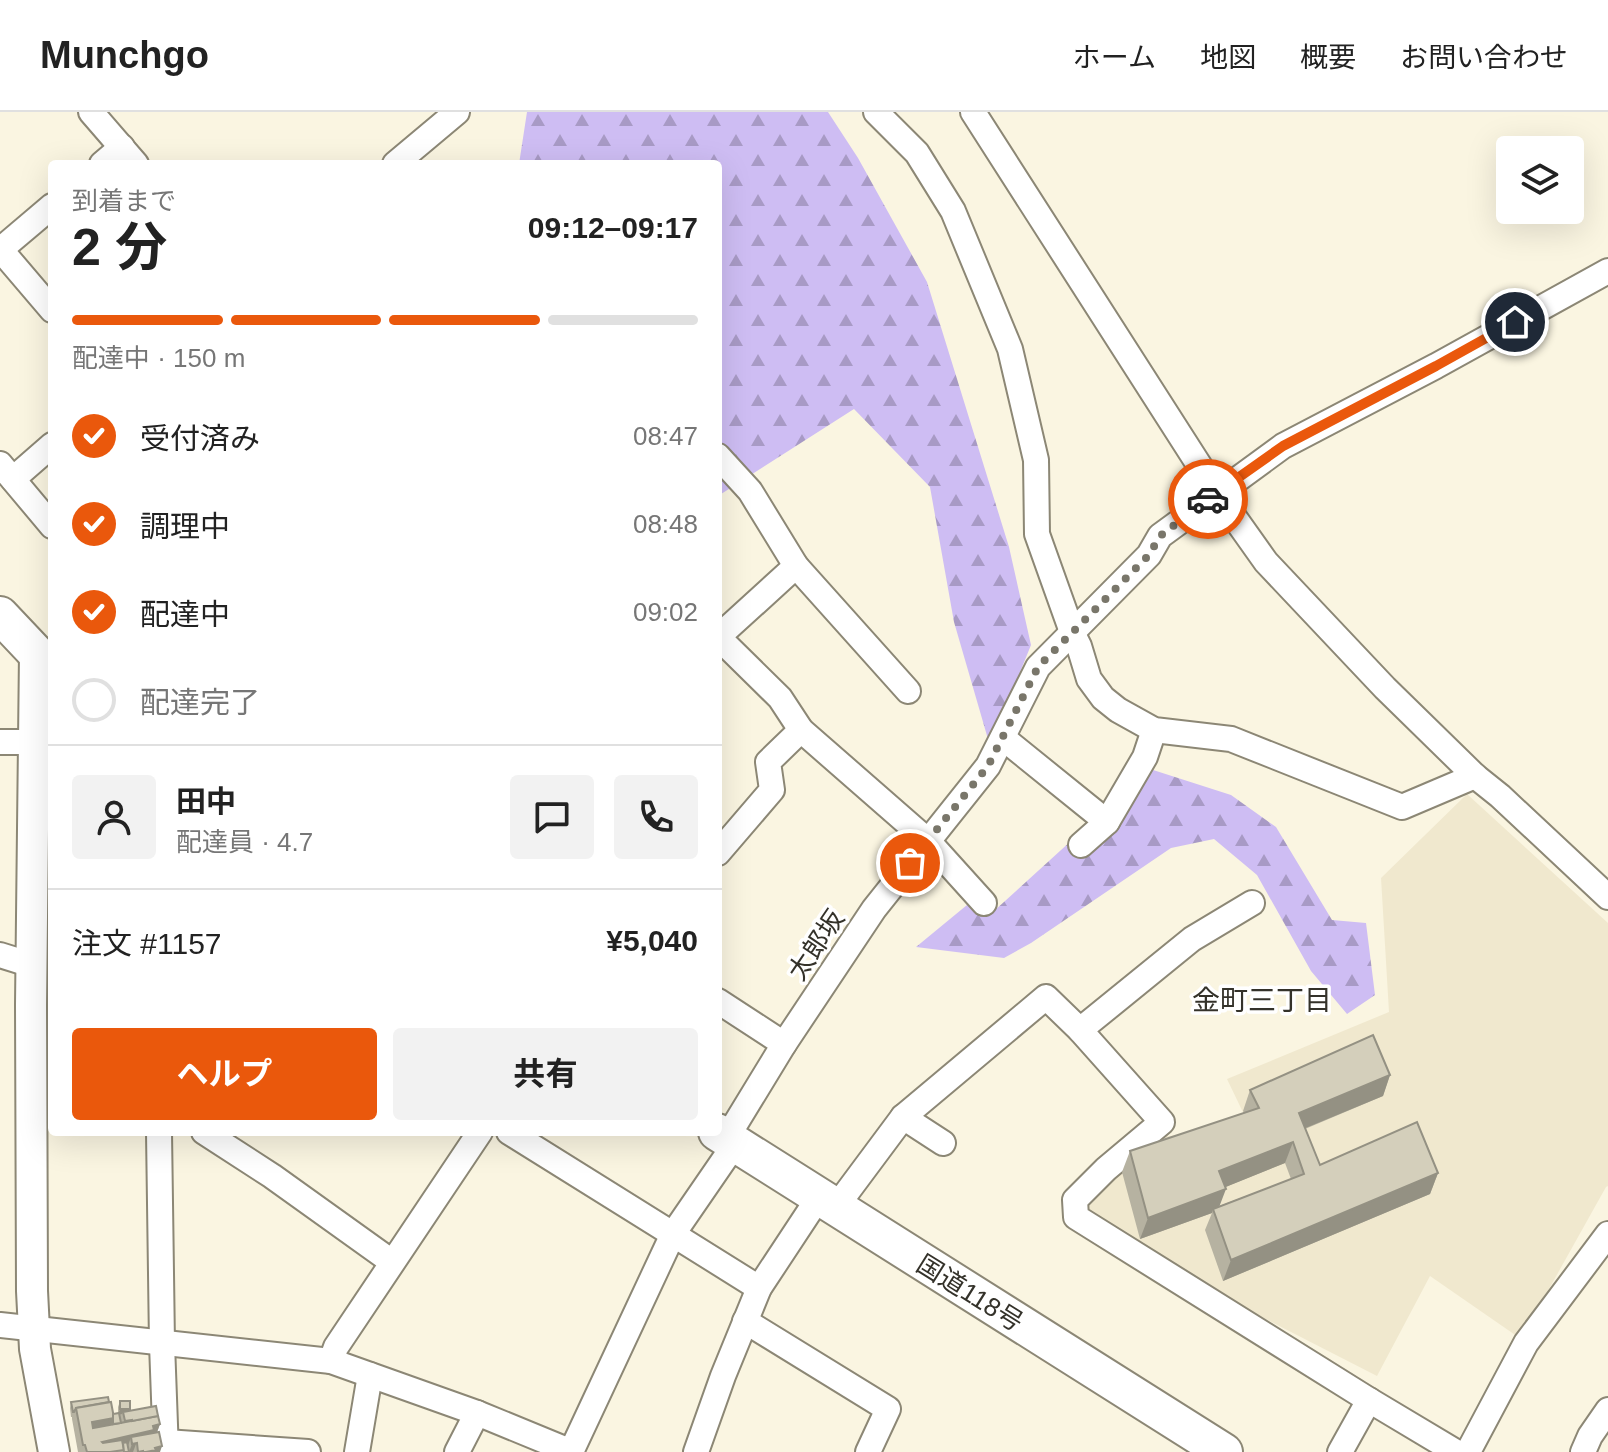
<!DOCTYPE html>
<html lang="ja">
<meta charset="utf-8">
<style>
body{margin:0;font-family:Arial,"Noto Sans JP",sans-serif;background:#f2f2f2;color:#222;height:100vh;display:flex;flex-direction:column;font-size:30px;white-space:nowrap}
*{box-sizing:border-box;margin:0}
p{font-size:26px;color:#767676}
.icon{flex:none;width:44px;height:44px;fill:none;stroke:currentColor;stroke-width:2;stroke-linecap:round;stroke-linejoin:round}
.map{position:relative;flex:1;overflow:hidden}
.details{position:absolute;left:48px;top:48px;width:674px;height:976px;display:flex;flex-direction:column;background:#fff;border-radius:8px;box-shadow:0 8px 32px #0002}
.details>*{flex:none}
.fabs{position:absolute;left:1496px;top:24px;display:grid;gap:16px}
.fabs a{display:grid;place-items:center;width:88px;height:88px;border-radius:8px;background:#fff;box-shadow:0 8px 32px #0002;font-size:40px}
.pin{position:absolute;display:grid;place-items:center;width:68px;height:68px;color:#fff;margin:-34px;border:4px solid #fff;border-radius:50%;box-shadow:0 2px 8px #0007}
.courier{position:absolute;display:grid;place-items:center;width:80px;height:80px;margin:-40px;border:6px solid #ea580c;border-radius:50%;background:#fff;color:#222;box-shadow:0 2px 10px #0007}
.headline em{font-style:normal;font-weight:700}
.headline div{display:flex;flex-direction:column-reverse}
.headline{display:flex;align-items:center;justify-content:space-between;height:136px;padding:0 24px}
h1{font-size:52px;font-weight:700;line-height:60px}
.bar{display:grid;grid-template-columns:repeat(4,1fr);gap:12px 8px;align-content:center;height:96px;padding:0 24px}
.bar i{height:10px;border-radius:6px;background:#e0e0e0}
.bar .selected{background:#ea580c}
.bar p{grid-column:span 4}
.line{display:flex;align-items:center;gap:20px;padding:0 24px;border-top:2px solid #e0e0e0}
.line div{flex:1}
.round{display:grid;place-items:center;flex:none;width:84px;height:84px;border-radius:8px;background:#f2f2f2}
ol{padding:0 24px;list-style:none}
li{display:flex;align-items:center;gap:24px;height:88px}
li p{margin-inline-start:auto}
li .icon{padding:8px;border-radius:50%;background:#ea580c;color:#fff;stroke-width:4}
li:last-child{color:#767676}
li i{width:44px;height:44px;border:4px solid #e0e0e0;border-radius:50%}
.cta{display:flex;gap:16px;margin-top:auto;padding:16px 24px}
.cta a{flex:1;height:92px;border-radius:8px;background:#ea580c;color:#fff;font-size:32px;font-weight:700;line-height:92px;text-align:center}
.cta a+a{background:#f2f2f2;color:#222}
header{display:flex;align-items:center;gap:48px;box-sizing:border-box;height:112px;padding:0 40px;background:#fff;border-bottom:2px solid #e0e0e0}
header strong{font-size:38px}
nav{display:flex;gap:44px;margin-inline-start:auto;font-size:28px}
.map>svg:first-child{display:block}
.built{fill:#f0e8ce}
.forest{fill:url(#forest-firs)}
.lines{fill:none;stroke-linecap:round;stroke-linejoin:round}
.minor-casing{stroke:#8c8775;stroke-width:28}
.major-casing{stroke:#8c8775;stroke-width:34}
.highway-casing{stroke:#8c8775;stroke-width:40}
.minor{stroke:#fff;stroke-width:24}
.major{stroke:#fff;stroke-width:30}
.highway{stroke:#fff;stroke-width:36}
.wall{fill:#b6b2a1;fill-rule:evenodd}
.shaded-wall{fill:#949183}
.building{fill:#d4cfbb;stroke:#949183;stroke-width:2}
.done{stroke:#79766a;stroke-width:8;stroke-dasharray:0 14.4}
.route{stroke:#ea580c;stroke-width:10}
.labels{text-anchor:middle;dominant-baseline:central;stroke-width:7;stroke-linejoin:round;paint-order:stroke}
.street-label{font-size:26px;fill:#34322a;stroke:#fff}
.neighbourhood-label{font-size:28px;fill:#34322a;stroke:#fff}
</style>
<header>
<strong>Munchgo</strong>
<nav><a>ホーム</a><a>地図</a><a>概要</a><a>お問い合わせ</a></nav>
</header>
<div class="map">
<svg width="1608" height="1340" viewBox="0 0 1608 1340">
<defs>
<pattern id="forest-firs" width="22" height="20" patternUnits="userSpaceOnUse" patternTransform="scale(2)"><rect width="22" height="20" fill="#cebdf3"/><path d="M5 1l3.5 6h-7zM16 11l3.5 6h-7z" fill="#a89ac5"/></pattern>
</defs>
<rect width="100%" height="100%" fill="#faf5e1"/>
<polygon class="built" points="1467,682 1608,811 1608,1074 1606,1075 1521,1227 1430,1164 1377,1264 1119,1132 1081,1088 1106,1057 1122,1060 1157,1025 1251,1017 1227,967 1389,900 1381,766"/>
<g class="forest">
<polygon points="527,0 828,0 858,46 927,170 1009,435 1031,533 990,634 954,510 930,375 854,297 718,384 718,52 519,52"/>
<polygon points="1150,657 1231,683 1276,715 1332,808 1366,811 1375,883 1347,902 1311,859 1257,763 1214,727 1171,736 1031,831 1004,846 916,835 967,793 994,799"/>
</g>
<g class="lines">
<defs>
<g id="minor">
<polyline points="91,0 136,52"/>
<polyline points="876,0 917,41 953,99 1010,237 1036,348 1037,422 1072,520 1079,534 1089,567 1103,586 1118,598 1154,618 1231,627 1402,695 1475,664"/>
<polyline points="973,0 1217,381 1266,450 1385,576 1475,664 1500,684 1608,785"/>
<polyline points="102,52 122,35"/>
<polyline points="395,52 457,0"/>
<polyline points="0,137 52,198"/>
<polyline points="0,138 52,94"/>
<polyline points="718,344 750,379 796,454 908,579"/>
<polyline points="0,352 52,414"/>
<polyline points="13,367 52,333"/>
<polyline points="718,525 780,586 801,618 928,729 984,791"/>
<polyline points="718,525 796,454"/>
<polyline points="1003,626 1107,710"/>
<polyline points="0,630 34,630"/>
<polyline points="1081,733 1107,710 1145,645 1154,618"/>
<polyline points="718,741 772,678 768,650 801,618"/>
<polyline points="0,843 32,853"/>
<polyline points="718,889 784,932"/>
<polyline points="1080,918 1192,827 1252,791"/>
<polyline points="903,1005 943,1031"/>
<polyline points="159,1020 162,1232 166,1340"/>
<polyline points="204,1020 272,1064 392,1150"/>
<polyline points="509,1020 759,1176"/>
<polyline points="836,1095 903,1005 1046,885 1080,918 1162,1010 1106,1057 1075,1088 1076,1105 1369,1288 1456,1340"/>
<polyline points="745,1209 888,1297 868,1340"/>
<polyline points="0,1213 331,1249 477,1301 572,1340"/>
<polyline points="331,1249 336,1235 480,1020"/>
<polyline points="166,1330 308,1340"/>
<polyline points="357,1340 370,1263"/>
<polyline points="457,1340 477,1301"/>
<polyline points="571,1340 673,1122 728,1042 734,1014 784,932 874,797 988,654 1038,555 1149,443 1160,424 1283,334 1436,254 1608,159"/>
<polyline points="696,1340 723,1264 759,1176 819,1085"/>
<polyline points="1340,1340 1369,1288"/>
<polyline points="1468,1340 1526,1231 1608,1122"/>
<polyline points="1583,1340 1590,1324 1608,1298"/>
</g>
<polyline id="major" points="35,541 31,893 32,1179 35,1237 54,1340"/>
<g id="highway">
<polyline points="0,503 52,558"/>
<polyline points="717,1020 1224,1340"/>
</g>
</defs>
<use href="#minor" class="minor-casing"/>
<use href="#major" class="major-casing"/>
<use href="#highway" class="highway-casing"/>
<use href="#minor" class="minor"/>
<use href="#major" class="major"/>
<use href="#highway" class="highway"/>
</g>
<g class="wall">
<path d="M1390 963 1383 984 1305 1017 1320 1053 1438 1061 1430 1082 1223 1169 1205 1118 1212 1101 1140 1127 1122 1060 1130 1039 1244 1001 1243 999 1250 978ZM1285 1051 1291 1067 1219 1094 1225 1075Z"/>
<polygon points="120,1289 130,1297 130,1299 160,1312 157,1320 160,1340 78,1340 72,1307 72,1305 71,1305 70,1296 71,1290 113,1302 118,1301 118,1295"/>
</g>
<g class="shaded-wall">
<polygon points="1390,963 1383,984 1291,1022 1299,1001"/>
<polygon points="1293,1030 1285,1051 1211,1081 1219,1059"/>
<polygon points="1438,1061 1430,1082 1223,1169 1231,1148"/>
<polygon points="1226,1077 1218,1098 1213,1097 1212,1101 1140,1127 1148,1106"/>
<polygon points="120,1297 130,1297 128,1302 123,1300 122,1302 118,1303"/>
<polygon points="114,1306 110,1317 88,1320 92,1310"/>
<polygon points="160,1312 156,1323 136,1332 133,1340 129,1340 132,1332 131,1325 128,1334 99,1340 102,1330"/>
<polygon points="162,1334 160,1340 146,1340 155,1336"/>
</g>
<g class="building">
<polygon points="1373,923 1390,963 1299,1001 1320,1053 1417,1010 1438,1061 1231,1148 1213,1097 1304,1062 1293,1030 1219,1059 1226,1077 1148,1106 1130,1039 1259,996 1250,978"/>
<polygon points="108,1285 109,1290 76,1296 74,1300 73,1300 71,1290"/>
<rect x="120" y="1289" width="10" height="8"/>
<polygon points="111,1290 114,1306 92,1310 93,1316 158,1304 160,1312 153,1314 154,1318 102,1330 103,1331 122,1328 124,1338 110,1340 87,1340 85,1333 83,1333 76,1296"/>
<polygon points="156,1294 158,1304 132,1309 132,1308 125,1309 123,1300"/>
<polygon points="119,1301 121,1311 113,1312 113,1302"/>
<polygon points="159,1320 162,1334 155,1336 156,1338 146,1340 143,1340 143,1339 138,1340 137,1331 132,1332 131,1325"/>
<polygon points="127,1330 129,1340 124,1340 123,1331"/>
</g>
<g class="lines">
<polyline class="done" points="910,751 988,654 1038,555 1149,443 1160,424 1208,387"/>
<polyline class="route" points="1208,387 1283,334 1436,254 1515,210"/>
</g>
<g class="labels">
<g class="street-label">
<text transform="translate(816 833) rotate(-56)">太郎坂</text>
<text transform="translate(970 1181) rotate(32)">国道118号</text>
</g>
<g class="neighbourhood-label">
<text x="1262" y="888">金町三丁目</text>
</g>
</g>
</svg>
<div class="fabs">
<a><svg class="icon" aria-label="layers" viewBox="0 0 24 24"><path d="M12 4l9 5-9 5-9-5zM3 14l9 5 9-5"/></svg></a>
</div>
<div class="pin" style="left:910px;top:751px;background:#ea580c"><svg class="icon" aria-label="bag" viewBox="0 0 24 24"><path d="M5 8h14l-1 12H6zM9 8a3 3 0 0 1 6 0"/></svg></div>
<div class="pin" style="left:1515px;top:210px;background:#1f2937"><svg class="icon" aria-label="home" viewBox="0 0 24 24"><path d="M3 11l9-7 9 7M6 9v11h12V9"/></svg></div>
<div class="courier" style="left:1208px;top:387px"><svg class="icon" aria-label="car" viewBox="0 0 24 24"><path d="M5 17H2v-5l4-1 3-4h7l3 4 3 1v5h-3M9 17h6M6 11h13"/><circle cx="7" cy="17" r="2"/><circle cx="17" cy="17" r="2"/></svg></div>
<section class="details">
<div class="headline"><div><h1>2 分</h1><p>到着まで</p></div><em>09:12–09:17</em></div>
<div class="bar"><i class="selected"></i><i class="selected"></i><i class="selected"></i><i></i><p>配達中 · 150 m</p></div>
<ol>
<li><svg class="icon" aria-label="check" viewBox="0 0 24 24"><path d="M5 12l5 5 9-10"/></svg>受付済み<p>08:47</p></li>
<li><svg class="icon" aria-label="check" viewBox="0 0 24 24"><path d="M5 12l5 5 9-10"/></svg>調理中<p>08:48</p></li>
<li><svg class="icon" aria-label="check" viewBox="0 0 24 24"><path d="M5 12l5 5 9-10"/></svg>配達中<p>09:02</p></li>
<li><i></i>配達完了</li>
</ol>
<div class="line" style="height:144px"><a class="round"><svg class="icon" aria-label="person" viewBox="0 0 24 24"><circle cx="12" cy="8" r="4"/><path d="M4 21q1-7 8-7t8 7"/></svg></a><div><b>田中</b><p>配達員 · 4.7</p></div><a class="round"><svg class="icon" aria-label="chat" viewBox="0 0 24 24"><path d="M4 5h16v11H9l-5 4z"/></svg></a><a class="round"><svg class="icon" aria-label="phone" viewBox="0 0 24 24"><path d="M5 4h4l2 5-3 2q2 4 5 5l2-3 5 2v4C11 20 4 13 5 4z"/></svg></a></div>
<div class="line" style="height:104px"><div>注文 #1157</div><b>¥5,040</b></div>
<div class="cta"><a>ヘルプ</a><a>共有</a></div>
</section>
</div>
